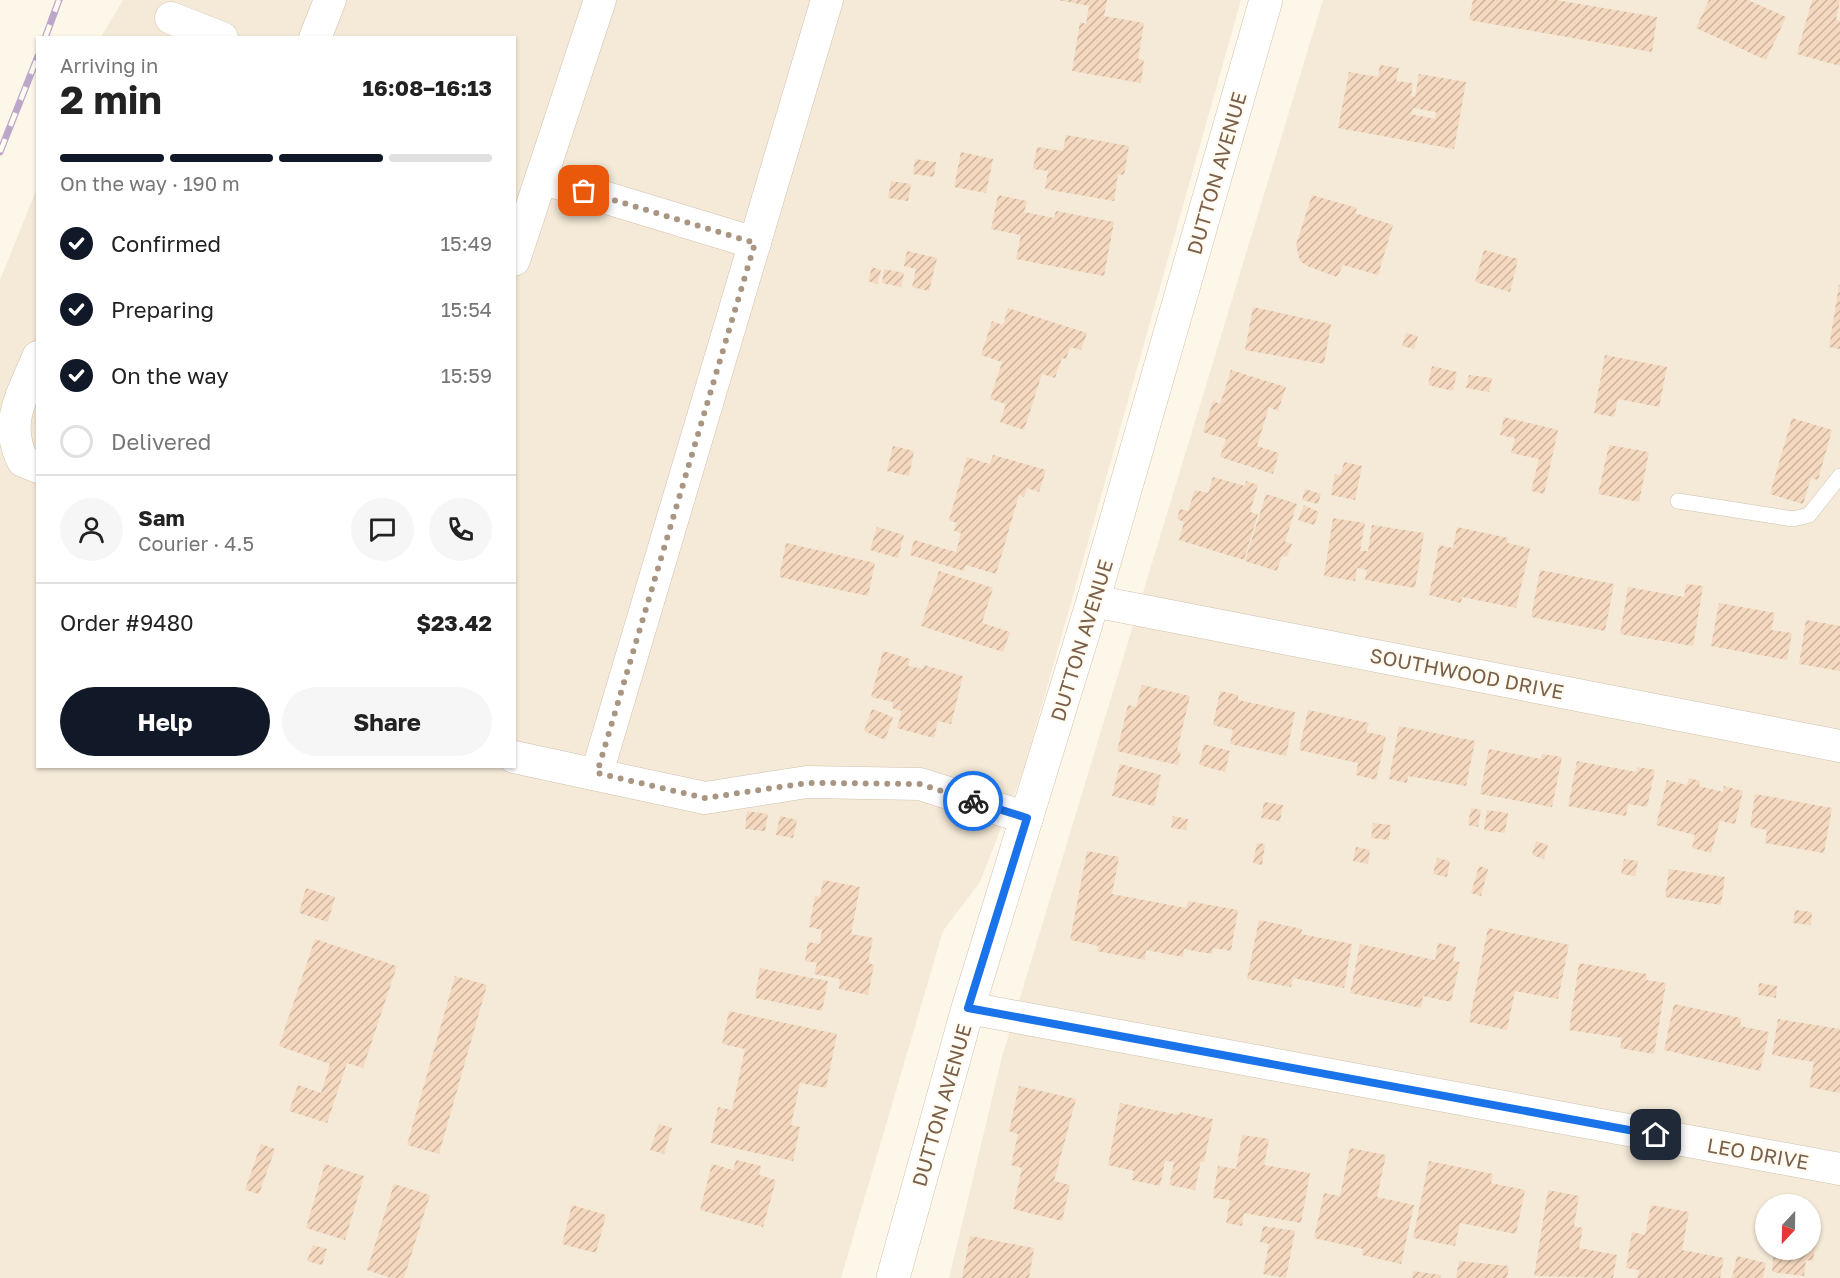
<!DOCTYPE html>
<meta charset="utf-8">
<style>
body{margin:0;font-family:"Golos Text",sans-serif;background:#f6f6f6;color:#222;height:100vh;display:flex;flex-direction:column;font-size:22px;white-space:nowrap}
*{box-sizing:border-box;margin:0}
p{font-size:20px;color:#767676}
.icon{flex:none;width:33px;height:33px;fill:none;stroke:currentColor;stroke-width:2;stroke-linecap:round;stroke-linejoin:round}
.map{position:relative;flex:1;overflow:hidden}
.details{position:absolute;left:36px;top:36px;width:480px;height:732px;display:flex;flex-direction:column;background:#fff;border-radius:0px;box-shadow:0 2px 4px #0004}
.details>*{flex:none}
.needle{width:39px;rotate:202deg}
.controls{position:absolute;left:1755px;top:1194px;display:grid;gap:12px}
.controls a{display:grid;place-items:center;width:66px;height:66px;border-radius:50%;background:#fff;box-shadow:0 2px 4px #0004;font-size:30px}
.pin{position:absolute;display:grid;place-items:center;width:51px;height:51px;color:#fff;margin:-26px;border-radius:12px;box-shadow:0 3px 9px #0006}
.courier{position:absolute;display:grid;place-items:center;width:60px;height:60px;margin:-30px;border:4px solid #1a73e8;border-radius:50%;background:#fff;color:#222;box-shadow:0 2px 8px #0007}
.overview em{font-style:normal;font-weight:700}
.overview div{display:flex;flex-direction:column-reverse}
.overview{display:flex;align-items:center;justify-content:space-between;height:102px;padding:0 24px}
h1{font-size:39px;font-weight:700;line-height:45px}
.bar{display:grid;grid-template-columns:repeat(4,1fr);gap:9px 6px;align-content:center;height:72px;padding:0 24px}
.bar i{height:8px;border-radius:4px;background:#e0e0e0}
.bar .current{background:#111827}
.bar p{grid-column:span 4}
.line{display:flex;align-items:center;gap:15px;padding:0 24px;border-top:2px solid #e0e0e0}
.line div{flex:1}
.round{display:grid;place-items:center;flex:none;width:63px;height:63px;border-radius:32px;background:#f6f6f6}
ol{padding:0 24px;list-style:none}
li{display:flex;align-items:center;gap:18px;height:66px}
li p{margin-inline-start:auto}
li .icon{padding:6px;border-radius:50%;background:#111827;color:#fff;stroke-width:4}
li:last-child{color:#767676}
li i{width:33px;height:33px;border:3px solid #e0e0e0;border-radius:50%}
.action{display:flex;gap:12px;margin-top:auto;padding:12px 24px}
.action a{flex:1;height:69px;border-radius:36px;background:#111827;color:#fff;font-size:24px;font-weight:700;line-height:69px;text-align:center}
.action a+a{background:#f6f6f6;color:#222}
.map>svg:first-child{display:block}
.residential{fill:#f5ead7;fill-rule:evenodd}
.building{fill:url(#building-hatch);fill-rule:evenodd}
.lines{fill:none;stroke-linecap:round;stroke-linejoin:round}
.lane-casing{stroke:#d1c0ae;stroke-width:16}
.street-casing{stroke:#d1c0ae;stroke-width:33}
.secondary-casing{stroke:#d4c1ab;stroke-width:34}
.lane{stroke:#fff;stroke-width:15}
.street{stroke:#fff;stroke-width:32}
.secondary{stroke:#fff;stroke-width:33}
.rail-casing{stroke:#bca6c9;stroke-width:7}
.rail{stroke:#fffbf1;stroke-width:4.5;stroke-dasharray:14;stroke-linecap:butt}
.done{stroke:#a89582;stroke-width:6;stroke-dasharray:0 10.8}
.route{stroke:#1a73e8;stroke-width:8}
.labels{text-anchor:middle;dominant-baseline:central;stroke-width:4.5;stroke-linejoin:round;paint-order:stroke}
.street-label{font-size:20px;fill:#7a604b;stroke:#fffbf1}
</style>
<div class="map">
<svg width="1840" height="1278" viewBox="0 0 1840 1278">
<defs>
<pattern id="building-hatch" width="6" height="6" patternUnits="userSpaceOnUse" patternTransform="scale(1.5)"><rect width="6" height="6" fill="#f4d9c0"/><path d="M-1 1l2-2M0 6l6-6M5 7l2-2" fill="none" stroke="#cbb39e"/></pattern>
</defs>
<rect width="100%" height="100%" fill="#fdf7e9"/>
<g class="residential">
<polygon points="123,0 1241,0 1024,769 980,882 943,931 841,1278 0,1278 0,280 37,188 38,766 514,766 514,38 101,37"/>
<path d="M1323 0H1840V1278H949L1002 1057ZM1766 1204H1810V1250H1766Z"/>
</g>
<g class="building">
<polygon points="1058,0 1107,0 1104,16 1144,23 1138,59 1144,60 1141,83 1072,71 1080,22 1086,24 1089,6"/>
<polygon points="1473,0 1556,0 1657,17 1652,52 1469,20"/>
<polygon points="1709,0 1748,0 1786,17 1766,60 1696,28"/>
<polygon points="1812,0 1840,0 1836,20 1840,21 1840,66 1797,54"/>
<path d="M1380 65 1399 68 1396 81 1413 83 1411 96 1415 97 1419 74 1466 82 1454 149 1338 128 1349 72 1378 77ZM1413 108 1436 112 1435 119 1411 114Z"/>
<polygon points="1066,135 1129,146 1124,175 1118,174 1114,201 1045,189 1048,171 1033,169 1037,147 1063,151"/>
<polygon points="961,152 993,159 986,193 954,187"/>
<polygon points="915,159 936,162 934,177 913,174"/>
<polygon points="891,181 911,184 908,201 888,198"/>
<polygon points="998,195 1027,201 1024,212 1054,218 1056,211 1114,222 1104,276 1016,259 1021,235 991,229"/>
<polygon points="1312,195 1357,208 1355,213 1393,225 1378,275 1343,265 1337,277 1307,266 1300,261 1296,245"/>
<polygon points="1484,250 1518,259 1510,292 1475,282"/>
<polygon points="907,251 937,258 929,291 912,287 916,269 904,266"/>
<polygon points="872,267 881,270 877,284 868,281"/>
<polygon points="884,269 904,273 901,287 882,283"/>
<polygon points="1839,285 1840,285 1840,349 1829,347"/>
<polygon points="1253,307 1331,324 1324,364 1245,350"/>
<polygon points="1008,308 1087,333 1081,350 1070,347 1066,359 1062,358 1055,378 1042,374 1024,430 1000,422 1006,404 990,399 1002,362 981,355 992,321 1003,325"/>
<polygon points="1406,333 1418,336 1414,349 1402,346"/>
<polygon points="1605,355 1667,367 1659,407 1618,399 1614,417 1594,413"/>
<polygon points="1432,366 1457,372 1453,391 1428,385"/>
<polygon points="1231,370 1286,387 1278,411 1269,407 1257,446 1279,453 1273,474 1220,457 1226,439 1203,432 1213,401 1220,404"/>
<polygon points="1469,375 1492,378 1489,392 1466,388"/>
<polygon points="1504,417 1558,430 1544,494 1531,491 1539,459 1511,453 1515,438 1500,435"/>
<polygon points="1792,418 1832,430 1818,480 1811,478 1803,504 1770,494"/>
<polygon points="1609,445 1649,452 1639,502 1598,494"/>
<polygon points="893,446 914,451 909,476 887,471"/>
<polygon points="993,455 1046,470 1039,492 1027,488 1024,497 1019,495 996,574 966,565 964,571 910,555 914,540 956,552 961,533 954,531 957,523 949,520 967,457 990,464"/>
<polygon points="1344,462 1362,466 1355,500 1331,495 1335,474 1341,475"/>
<polygon points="1213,477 1245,486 1246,481 1258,485 1250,512 1258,514 1244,560 1179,540 1184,522 1177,519 1180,509 1188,511 1195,490 1208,493"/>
<polygon points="1305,489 1321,494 1318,504 1302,500"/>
<polygon points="1266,494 1297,504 1285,542 1292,544 1287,557 1282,556 1277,571 1245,561"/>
<polygon points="1304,505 1319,512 1314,525 1298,520"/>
<polygon points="1333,518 1365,523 1360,551 1368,551 1372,525 1424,533 1415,588 1365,580 1367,570 1357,568 1355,581 1324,576"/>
<polygon points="877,527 904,535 898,558 870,550"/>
<polygon points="1457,527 1508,538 1507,543 1530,548 1516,608 1462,597 1461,603 1429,595 1439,545 1453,548"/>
<polygon points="786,543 875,563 868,596 779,577"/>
<polygon points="1540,570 1614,584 1605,631 1531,617"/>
<polygon points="939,571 993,588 982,623 1010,632 1003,652 921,626"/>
<polygon points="1686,584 1703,586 1693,646 1620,634 1628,587 1684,597"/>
<polygon points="1719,603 1775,613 1771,630 1792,633 1787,660 1711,646"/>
<polygon points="1806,620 1840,626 1840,671 1799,664"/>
<polygon points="883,651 910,659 908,666 923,669 924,665 963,676 951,724 938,721 934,738 897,728 902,711 892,708 893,702 871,697"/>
<polygon points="1142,685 1190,696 1177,751 1181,752 1178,765 1117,751 1128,705 1136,707"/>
<polygon points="1220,691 1238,695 1238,700 1295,712 1286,756 1230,744 1233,730 1213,725"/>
<polygon points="872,709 893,717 885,740 864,731"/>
<polygon points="1308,710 1369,723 1366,732 1386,736 1376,780 1356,775 1358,763 1299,750"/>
<polygon points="1399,726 1475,741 1466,786 1408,776 1407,783 1389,779"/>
<polygon points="1204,744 1230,751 1225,772 1199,765"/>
<polygon points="1489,749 1541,759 1542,754 1562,757 1552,807 1480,794"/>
<polygon points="1577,761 1637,772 1637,767 1655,770 1647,807 1628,804 1626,816 1568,806"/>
<polygon points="1120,764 1161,775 1154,806 1112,796"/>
<polygon points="1689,778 1700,781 1699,786 1723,792 1724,786 1743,791 1735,824 1720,821 1711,853 1692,848 1695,835 1656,825 1667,780 1687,785"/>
<polygon points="1755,794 1832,808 1824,853 1765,843 1767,830 1750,827"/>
<polygon points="1264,802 1283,805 1280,821 1261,818"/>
<polygon points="1471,808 1481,810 1478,827 1468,825"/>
<polygon points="1487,810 1508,813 1505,833 1484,830"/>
<polygon points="747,811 768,814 765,831 745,829"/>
<polygon points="780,816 797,820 793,838 776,835"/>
<polygon points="1173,816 1188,819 1186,830 1171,828"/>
<polygon points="1373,823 1391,825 1389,840 1371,838"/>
<polygon points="1536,841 1548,845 1544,859 1532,855"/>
<polygon points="1257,843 1265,844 1262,865 1253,863"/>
<polygon points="1356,847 1370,850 1368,864 1353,861"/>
<polygon points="1087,851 1119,857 1112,894 1186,908 1188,901 1238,910 1231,951 1213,948 1212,954 1184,949 1183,957 1146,950 1145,960 1097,951 1099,946 1070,940"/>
<polygon points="1437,858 1450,861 1447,877 1433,874"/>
<polygon points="1624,859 1638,861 1635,876 1621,874"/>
<polygon points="1479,866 1488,869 1481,896 1471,893"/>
<polygon points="1669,869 1725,877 1721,905 1665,897"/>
<polygon points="823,880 860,887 851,934 873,938 868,963 874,965 868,995 839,989 840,979 814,974 817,963 805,961 808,942 820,944 822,930 809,927 815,896 820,897"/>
<polygon points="306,888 335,897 328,922 299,913"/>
<polygon points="1795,910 1812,912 1811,925 1793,923"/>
<polygon points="1259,920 1302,929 1301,934 1352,944 1344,988 1293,978 1291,987 1247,979"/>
<polygon points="1488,928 1569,945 1558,999 1515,991 1507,1030 1469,1022"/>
<polygon points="315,939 397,966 363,1068 347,1063 327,1123 289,1111 298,1085 321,1093 330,1064 279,1046"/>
<polygon points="1438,943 1456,947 1453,961 1460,962 1451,1002 1423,996 1421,1008 1350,993 1360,944 1435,960"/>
<polygon points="1579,963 1647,974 1646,980 1666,983 1654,1054 1620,1048 1622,1038 1569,1030"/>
<polygon points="760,968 828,981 822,1011 755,998"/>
<polygon points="455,976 487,985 439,1154 407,1145"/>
<polygon points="1759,983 1777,986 1776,998 1758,995"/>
<polygon points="1674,1004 1741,1018 1740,1026 1769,1032 1760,1071 1664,1050"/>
<polygon points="729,1011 837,1034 826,1088 800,1083 791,1125 800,1127 793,1161 711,1143 718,1107 732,1110 745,1049 722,1044"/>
<polygon points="1778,1019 1840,1029 1840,1093 1809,1087 1814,1062 1772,1055"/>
<polygon points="1019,1086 1076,1099 1054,1181 1070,1185 1062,1221 1013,1209 1022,1168 1011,1165 1018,1134 1009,1131"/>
<polygon points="1120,1103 1179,1115 1180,1112 1213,1119 1204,1162 1201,1161 1195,1190 1169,1185 1174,1162 1165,1161 1160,1186 1132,1180 1134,1171 1108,1165"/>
<polygon points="659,1124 672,1128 664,1154 650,1150"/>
<polygon points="1242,1135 1269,1139 1264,1165 1310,1173 1301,1223 1244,1213 1242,1226 1226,1223 1230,1200 1213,1198 1218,1166 1236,1169"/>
<polygon points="261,1144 275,1149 259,1194 245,1190"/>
<polygon points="1350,1148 1386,1155 1377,1197 1414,1205 1401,1264 1362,1255 1363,1249 1314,1238 1324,1193 1340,1196"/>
<polygon points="736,1160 761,1166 759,1175 776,1180 763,1227 700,1210 712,1164 733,1170"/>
<polygon points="1429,1161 1493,1174 1491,1183 1525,1190 1516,1234 1460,1223 1455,1246 1413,1238"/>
<polygon points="325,1164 364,1176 345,1240 306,1228"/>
<polygon points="394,1184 430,1195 404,1278 391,1278 367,1270"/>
<polygon points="1548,1190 1579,1196 1574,1226 1583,1228 1579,1248 1617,1255 1613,1278 1534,1276"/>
<polygon points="572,1205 606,1215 596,1253 562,1244"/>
<polygon points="1651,1205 1689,1212 1682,1250 1724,1258 1720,1278 1637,1278 1639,1270 1626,1268 1632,1232 1645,1235"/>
<polygon points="1263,1226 1295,1231 1286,1278 1263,1274 1269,1244 1260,1242"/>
<polygon points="970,1236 1034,1248 1029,1278 962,1278"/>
<polygon points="1810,1239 1816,1240 1813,1261 1806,1260 1804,1276 1772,1272 1774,1250 1810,1250"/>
<polygon points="313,1245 327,1249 322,1265 307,1261"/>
<polygon points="1737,1256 1766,1263 1763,1278 1732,1278"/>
<polygon points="1459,1261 1509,1266 1507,1278 1456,1278"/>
<polygon points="1413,1271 1441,1275 1440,1278 1412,1278"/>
</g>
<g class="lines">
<defs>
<polyline id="lane" points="1678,501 1793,519 1809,515 1840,476"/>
<g id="street">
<polyline points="171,18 222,38"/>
<polyline points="315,38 330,0"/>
<polyline points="541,178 755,243"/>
<polyline points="514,260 600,0"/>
<path d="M38 357C23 395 3 422 23 461L38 467"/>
<polyline points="1093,601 1840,746"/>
<polyline points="514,757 705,798 807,782 920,784 1027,818"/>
<polyline points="597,773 827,0"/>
<polyline points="968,1008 1840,1169"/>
</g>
<polyline id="secondary" points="893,1278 968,1008 1093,601 1266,0"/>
</defs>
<use href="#lane" class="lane-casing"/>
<use href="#street" class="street-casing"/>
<use href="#secondary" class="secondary-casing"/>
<use href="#lane" class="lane"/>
<use href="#street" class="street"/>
<use href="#secondary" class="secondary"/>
<defs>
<g id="rail">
<polyline points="45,38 59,0"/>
<polyline points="0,152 38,56"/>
</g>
</defs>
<use href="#rail" class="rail-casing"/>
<use href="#rail" class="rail"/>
</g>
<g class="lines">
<polyline class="done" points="584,191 755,243 597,773 705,798 807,783 830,783 920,784 973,801"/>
<polyline class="route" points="973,801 1027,818 968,1008 1656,1135"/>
</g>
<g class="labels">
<g class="street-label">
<text transform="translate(1216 173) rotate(-74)">DUTTON AVENUE</text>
<text transform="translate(1081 640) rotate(-73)">DUTTON AVENUE</text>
<text transform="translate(1467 673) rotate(11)">SOUTHWOOD DRIVE</text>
<text transform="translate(941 1105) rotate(-74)">DUTTON AVENUE</text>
<text transform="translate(1758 1153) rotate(10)">LEO DRIVE</text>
</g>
</g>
</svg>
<div class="controls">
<a><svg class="needle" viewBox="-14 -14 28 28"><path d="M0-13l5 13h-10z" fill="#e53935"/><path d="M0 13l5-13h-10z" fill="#767676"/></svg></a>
</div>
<div class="pin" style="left:584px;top:191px;background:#ea580c"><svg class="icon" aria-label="bag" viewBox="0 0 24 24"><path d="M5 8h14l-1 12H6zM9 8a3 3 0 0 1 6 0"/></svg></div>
<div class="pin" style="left:1656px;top:1135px;background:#1f2937"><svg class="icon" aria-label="home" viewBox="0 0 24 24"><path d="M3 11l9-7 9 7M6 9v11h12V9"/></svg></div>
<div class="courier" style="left:973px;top:801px"><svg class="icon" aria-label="bike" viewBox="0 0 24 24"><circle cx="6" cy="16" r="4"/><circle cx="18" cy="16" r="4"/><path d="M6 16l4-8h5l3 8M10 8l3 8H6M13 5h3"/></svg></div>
<section class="details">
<div class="overview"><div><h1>2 min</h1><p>Arriving in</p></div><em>16:08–16:13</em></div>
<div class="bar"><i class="current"></i><i class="current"></i><i class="current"></i><i></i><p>On the way · 190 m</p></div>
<ol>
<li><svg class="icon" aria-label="check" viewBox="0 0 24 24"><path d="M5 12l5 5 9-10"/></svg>Confirmed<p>15:49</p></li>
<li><svg class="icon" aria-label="check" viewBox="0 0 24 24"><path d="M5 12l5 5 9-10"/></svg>Preparing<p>15:54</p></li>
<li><svg class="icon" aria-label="check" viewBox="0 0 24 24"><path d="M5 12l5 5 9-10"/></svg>On the way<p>15:59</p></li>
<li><i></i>Delivered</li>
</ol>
<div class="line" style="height:108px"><a class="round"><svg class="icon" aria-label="person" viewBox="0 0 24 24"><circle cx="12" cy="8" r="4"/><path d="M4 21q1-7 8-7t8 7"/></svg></a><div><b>Sam</b><p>Courier · 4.5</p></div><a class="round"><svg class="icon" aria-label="chat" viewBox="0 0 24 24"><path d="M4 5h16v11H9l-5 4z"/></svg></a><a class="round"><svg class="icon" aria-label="phone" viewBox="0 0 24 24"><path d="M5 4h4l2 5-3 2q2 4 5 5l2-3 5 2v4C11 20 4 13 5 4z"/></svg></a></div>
<div class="line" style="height:78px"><div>Order #9480</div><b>$23.42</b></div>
<div class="action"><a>Help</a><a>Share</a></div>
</section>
</div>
